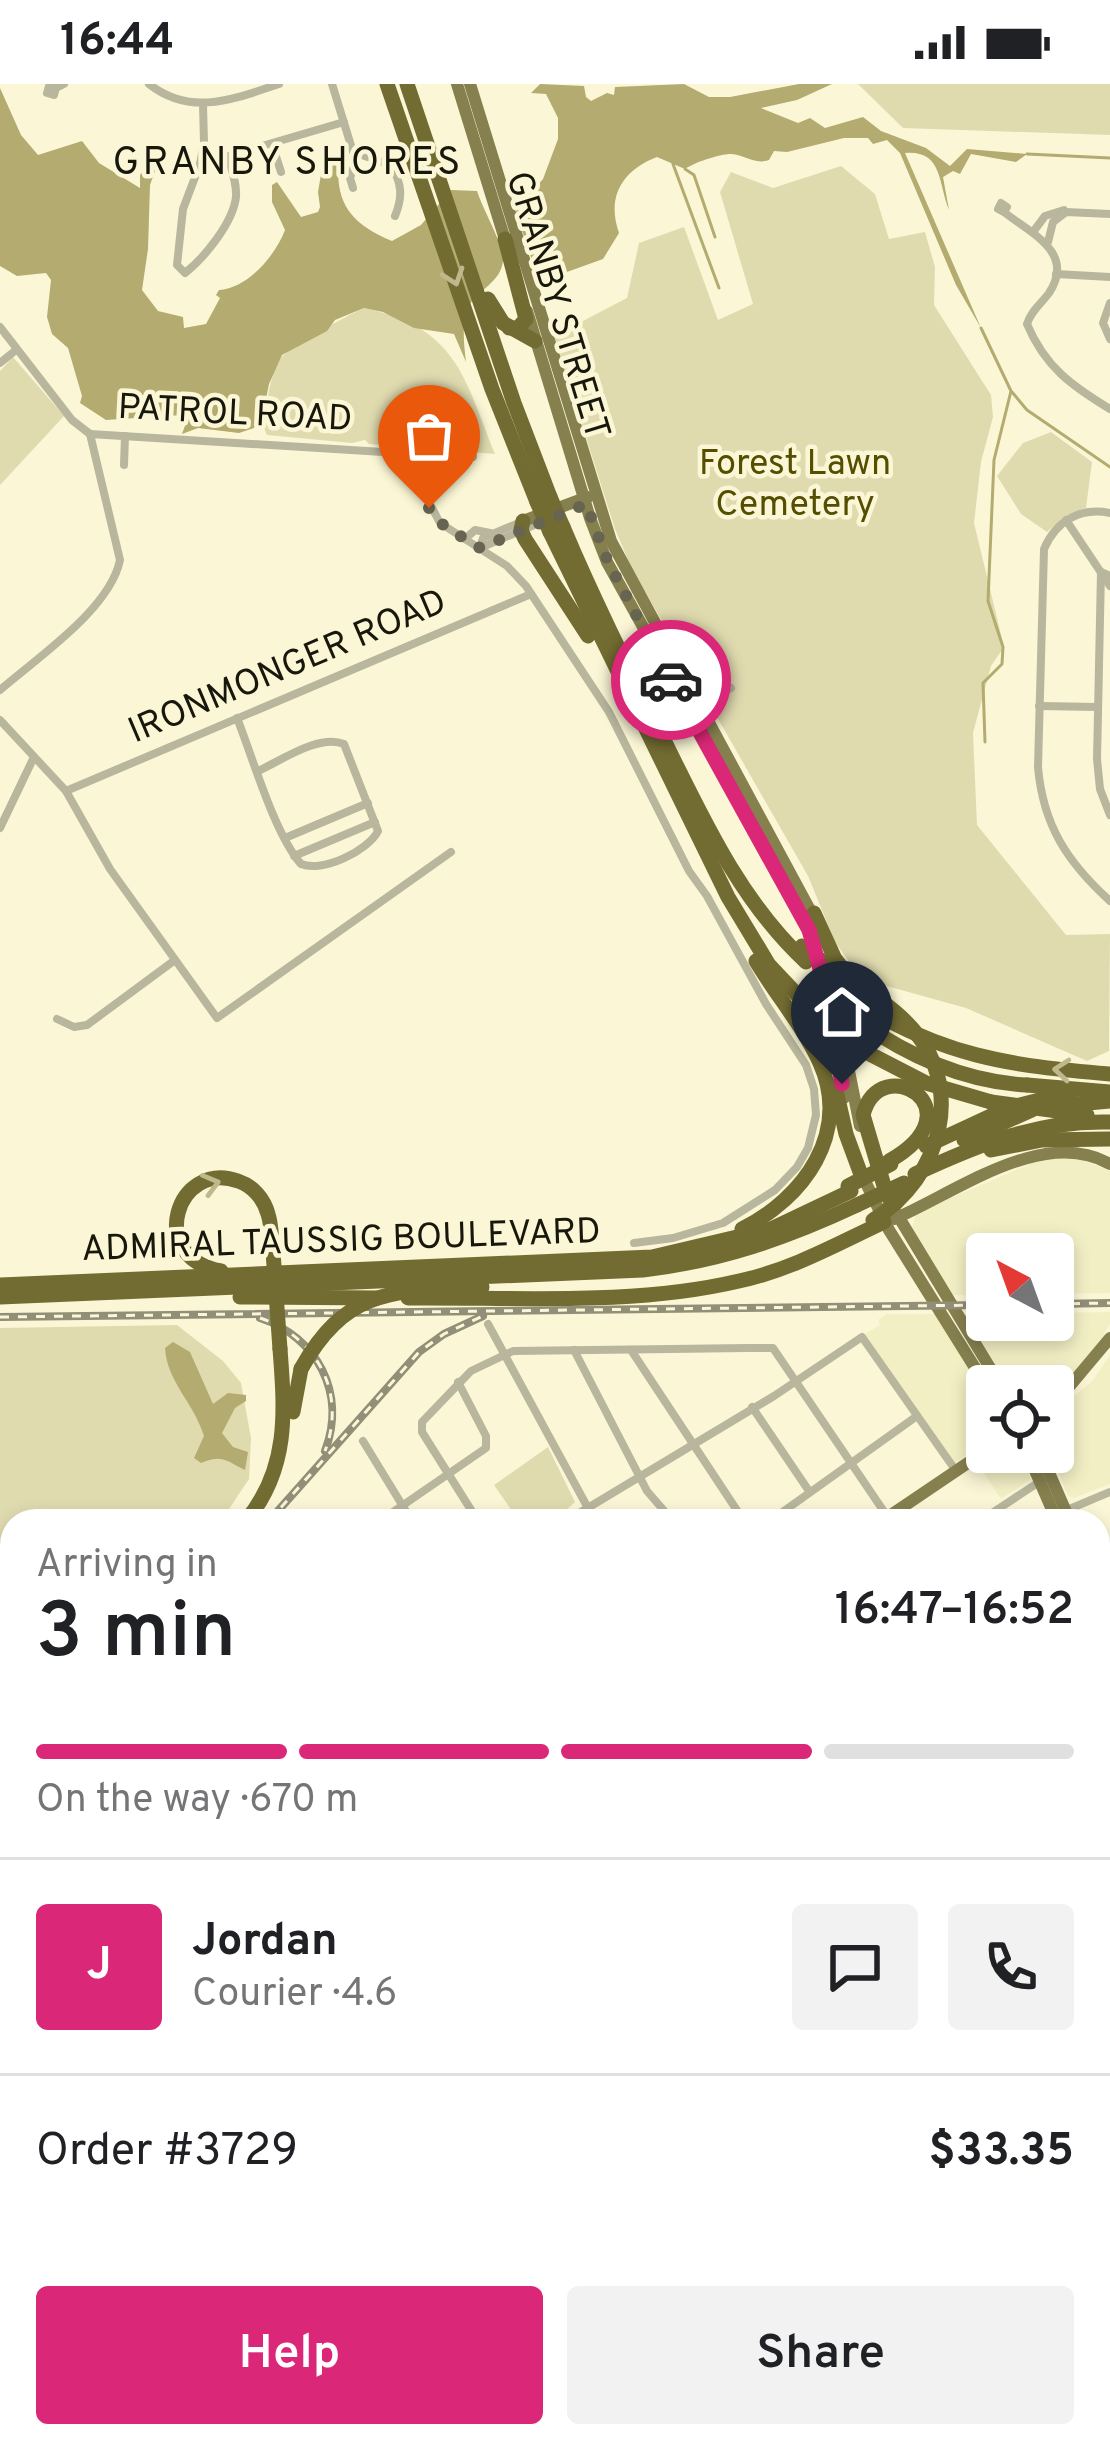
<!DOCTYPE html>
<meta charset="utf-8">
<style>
body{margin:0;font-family:Overpass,sans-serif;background:#f2f2f2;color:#202124;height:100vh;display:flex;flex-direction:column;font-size:45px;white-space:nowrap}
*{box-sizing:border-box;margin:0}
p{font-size:39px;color:#757577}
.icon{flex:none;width:66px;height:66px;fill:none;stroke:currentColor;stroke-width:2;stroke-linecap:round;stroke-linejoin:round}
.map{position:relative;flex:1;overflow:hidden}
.sheet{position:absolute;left:0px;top:1425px;width:1110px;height:939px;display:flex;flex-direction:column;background:#fff;border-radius:36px 36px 0 0;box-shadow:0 6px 18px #0003}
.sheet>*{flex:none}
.needle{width:78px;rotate:319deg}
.buttons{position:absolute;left:966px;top:1149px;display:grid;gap:24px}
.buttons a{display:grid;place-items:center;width:108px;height:108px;border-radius:12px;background:#fff;box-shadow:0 6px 18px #0003;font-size:60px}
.pin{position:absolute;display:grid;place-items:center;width:102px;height:102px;color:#fff;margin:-123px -51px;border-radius:50% 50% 50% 0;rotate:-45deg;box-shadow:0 0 12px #0007}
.pin .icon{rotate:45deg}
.courier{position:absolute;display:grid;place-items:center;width:120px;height:120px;margin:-60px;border:9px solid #db2777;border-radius:50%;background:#fff;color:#222;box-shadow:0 3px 15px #0007}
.summary em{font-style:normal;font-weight:600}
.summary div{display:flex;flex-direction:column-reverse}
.summary{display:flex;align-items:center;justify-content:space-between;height:204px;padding:0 36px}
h1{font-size:78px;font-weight:600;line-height:90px}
.bar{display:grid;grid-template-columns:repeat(4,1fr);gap:18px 12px;align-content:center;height:144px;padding:0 36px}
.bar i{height:15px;border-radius:9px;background:#e0e0e0}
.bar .current{background:#db2777}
.bar p{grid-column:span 4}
.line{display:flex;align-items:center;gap:30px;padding:0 36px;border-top:3px solid #e0e0e0}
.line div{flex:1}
.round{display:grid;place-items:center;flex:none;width:126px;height:126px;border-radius:12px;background:#f2f2f2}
.primary-button{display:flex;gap:24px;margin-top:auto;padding:24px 36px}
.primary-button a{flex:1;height:138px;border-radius:12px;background:#db2777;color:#fff;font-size:48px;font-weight:600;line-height:138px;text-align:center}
.primary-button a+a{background:#f2f2f2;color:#202124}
.status{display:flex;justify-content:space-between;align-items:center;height:84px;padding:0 60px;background:#fff;direction:ltr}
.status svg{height:33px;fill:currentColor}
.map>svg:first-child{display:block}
.built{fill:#f3efc5}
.green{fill:#e0dbaf}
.water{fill:#b3ab70}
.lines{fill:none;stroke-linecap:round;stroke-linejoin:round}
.stream{stroke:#b3ab70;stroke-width:3}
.minor{stroke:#b8b69c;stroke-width:8}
.major{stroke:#86804f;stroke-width:12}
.highway{stroke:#736c32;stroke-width:15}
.rail-casing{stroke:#918f78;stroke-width:8}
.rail{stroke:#fbf7d6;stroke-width:3;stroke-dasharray:9;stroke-linecap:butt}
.highway-bridge{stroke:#736c32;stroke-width:15}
.oneway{stroke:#beb88c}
.done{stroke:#676552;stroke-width:12;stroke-dasharray:0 21.6}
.route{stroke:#db2777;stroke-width:15}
.labels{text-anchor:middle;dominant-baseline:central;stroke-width:9;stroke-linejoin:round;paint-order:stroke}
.street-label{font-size:36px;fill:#18170b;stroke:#fbf7d6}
.park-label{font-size:36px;fill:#554d00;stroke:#fbf7d6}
.neighbourhood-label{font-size:39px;letter-spacing:3px;fill:#18170b;stroke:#fbf7d6}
</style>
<div class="status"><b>16:44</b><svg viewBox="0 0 49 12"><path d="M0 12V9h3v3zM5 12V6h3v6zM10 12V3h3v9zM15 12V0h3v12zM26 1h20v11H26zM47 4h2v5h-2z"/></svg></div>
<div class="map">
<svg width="1110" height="2363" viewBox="0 0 1110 2363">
<rect width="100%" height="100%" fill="#fbf7d6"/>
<g class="built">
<polygon points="1073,1072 1110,1087 1110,1209 1053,1210 1053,1170 987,1170 987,1211 949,1211 911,1149 916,1129 1046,1073"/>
<polygon points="1110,1228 1110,1240 1096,1265 1053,1312 1053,1302 1006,1302 962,1230 987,1230 987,1236 1053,1236 1053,1229"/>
<polygon points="887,1230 936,1230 987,1313 987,1356 955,1379 865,1250 880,1241 878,1236"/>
<polygon points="1110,1271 1110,1400 1074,1414 1068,1412 1057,1384 1053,1331 1093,1296"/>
<polygon points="1001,1368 1018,1368 1031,1395 1001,1415 979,1382"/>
<polygon points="1110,1890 1110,2076 1098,2081 1098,1895"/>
</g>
<g class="green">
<polygon points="858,0 1110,0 1110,51 903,44"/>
<polygon points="841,82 875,110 889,155 925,148 935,183 934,221 991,311 993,333 981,378 974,439 1004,563 991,582 973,649 977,741 1066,851 1110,850 1109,967 1087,977 966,924 883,901 855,886 835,858 808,792 631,483 615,445 554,252 627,214 639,159 684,143 718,236 753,220 720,108 731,88 773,104"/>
<path d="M364 224C456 243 464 292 495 370L369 360 365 356 352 359 267 351C260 336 265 328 268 313 270 300 273 287 280 275 288 264 348 231 364 224Z"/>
<polygon points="13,273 64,332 0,401 0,287"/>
<polygon points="1051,348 1092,378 1086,424 1066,432 1047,448 1021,430 997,392 1023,359"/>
<polygon points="177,1241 223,1277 241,1299 251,1354 249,1395 221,1437 12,1437 12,1676 0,1690 0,1244"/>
<polygon points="548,1363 575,1418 554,1437 519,1437 494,1401"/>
</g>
<g class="water">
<path d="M540 0 584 2 586 13 591 17 607 9 614 11 615 3 684 0 709 13H730L799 0H832L797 16 761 24 798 39 810 34 825 44 863 33 881 47 926 64 950 82 967 65 1027 70 1016 78 971 70 960 90 953 87 943 93 949 126C938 99 943 66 905 69L981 244 956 201 900 69 887 56 873 60 868 54H844L787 68 774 67 769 76C754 81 746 71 731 70 719 70 693 79 685 85L657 73C623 86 606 112 619 149L603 175 553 193 536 188 515 126 543 95 558 55V34L546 10 531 9Z"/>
<path d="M0 4 21 51 38 71 82 57 99 79 140 104V91L163 64 150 101 148 165 142 206 158 227 183 233 184 244 206 240 220 214 216 211 219 206C248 204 275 172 285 146L272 118V101L277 98 301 133 318 128 320 123 318 108 323 79 339 74C334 120 352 140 392 157L421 141 451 106 477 107C483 126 504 161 503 177 501 198 478 206 469 222 461 237 464 261 466 278L454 250 414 244 383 228 364 224 335 236 327 247 282 271 269 300 262 335 254 344 239 349 198 344 182 350 187 336 183 331 106 336 80 319 82 312 68 264 52 250 47 233 51 196 46 189 17 192 0 182Z"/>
<path d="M173 1258 190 1268 213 1320 228 1309 246 1311V1317L235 1324 222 1349 233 1363 248 1368 245 1386C226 1377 223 1370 201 1379L194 1374 204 1352C194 1319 167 1298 165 1264Z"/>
<polygon points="607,2352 873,2352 861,2363 662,2363"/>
</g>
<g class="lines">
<g class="stream">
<polyline points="1027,70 1110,74"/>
<polyline points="673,80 719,204"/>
<polyline points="685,85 694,91 715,153"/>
<polyline points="981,244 1011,307 994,376 988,517 1003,563 1002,580 983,599 985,658"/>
<polyline points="1012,308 1027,326 1110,383"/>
</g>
<g class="minor">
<path d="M149 0C191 33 234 15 279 0"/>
<path d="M332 0 353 68 391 81C402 100 403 112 395 132"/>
<polyline points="56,4 49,2 47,9 54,11 56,4 64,0"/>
<path d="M203 20 204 59 200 80 183 125 177 181 185 189C204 174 233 139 236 113 237 100 232 86 228 73"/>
<polyline points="272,60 281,88"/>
<polyline points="201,80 344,38"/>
<polyline points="353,104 350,94 358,70"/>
<polygon points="1001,119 1007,123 1004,128 998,125"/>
<path d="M1004 128C1030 149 1076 168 1049 209 1041 220 1031 227 1027 240 1045 283 1072 302 1110 325"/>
<polyline points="1033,148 1045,132 1064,126"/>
<polyline points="1048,158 1053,138 1066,128 1110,130"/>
<polyline points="1056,190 1110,193"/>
<polyline points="1110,219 1103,239 1110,255"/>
<path d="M0 243 72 336 90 350 120 476C110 525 38 573 0 606"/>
<polyline points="0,279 16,266"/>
<polyline points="90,350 383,368 414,390 440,439 507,482 526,502 609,628 689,787 707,812 766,920 806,981 814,1005 816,1031 808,1064 797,1083 775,1106 723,1139 673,1154 634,1159"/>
<polyline points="384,367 473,373"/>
<polyline points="124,381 125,352"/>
<path d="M1110 429C1080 423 1056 437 1044 465L1038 683C1043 741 1067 778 1110 817"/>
<polyline points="1066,436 1110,502"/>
<polyline points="465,455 475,446 490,449"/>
<polyline points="480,463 483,454 521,438"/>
<polyline points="480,464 546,436"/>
<polyline points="1110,492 1101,488 1097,675 1100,705 1110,731"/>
<polyline points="700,622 731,604"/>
<polyline points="1039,622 1098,623"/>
<path d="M237 634C253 674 274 749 301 780 322 789 368 767 378 747L344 660C319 650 282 676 258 687"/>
<polyline points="0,636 66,707 110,785 217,934 451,768"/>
<polyline points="66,707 531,510"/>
<polyline points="0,744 33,675"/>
<polyline points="285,754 368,719"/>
<polyline points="294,772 375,738"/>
<polyline points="57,935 74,943 87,941 175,876"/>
<polyline points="488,1240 595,1437"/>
<polyline points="574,1266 647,1407 673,1437"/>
<polyline points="631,1266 744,1437"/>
<polyline points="752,1323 809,1407"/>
<polyline points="363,1357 412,1437"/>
<polyline points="1067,1426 1110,1408"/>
<polyline points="380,1437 486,1364 486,1352 458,1298"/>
<polyline points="478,1437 422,1348 422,1338 471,1287 513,1267 748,1264 773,1264 887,1432"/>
<polyline points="566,1437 774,1312 862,1253 956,1387"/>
<polyline points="770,1437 917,1332"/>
<polyline points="980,1437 1039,1398"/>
<polyline points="1098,1472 1110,1468"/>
<polyline points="1098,1633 1110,1628"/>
<polyline points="1098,1727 1110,1722"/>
<polyline points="1098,1736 1110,1768"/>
<polyline points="1098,1817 1110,1812"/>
<polyline points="0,1821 12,1811"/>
<polyline points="1098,1889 1110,1885"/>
<polyline points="0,1948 12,1961"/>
<polyline points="0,1962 12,1951"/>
<polyline points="0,2031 12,2020"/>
<polyline points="1098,2085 1110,2081"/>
<polyline points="0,2106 12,2116"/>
<polyline points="1098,2154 1110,2149"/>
<polyline points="1098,2193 1110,2223"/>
<polyline points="1098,2285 1110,2280"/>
<polyline points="0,2318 12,2331"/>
<polyline points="30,2352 34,2356"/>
<polyline points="100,2352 102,2363"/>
<polyline points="255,2352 257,2363"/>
<polyline points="279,2352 291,2363"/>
<polyline points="1004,2352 1011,2363"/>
<polyline points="161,2363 171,2352"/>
<polyline points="431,2363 444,2360 485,2363"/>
<polyline points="964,2363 979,2352"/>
<polyline points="1071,2363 1096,2352"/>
</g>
<g class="major">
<polyline points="457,0 507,162"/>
<polyline points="470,0 611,457 816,837"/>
<polyline points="527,227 590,434 607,478 799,824 820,878"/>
<polyline points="523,437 588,413"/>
<polyline points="827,910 844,1014"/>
<polyline points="844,962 860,1042"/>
<polyline points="860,1087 889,1146 987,1303"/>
<polyline points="889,1117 1001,1302"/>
<path d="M894 1135C957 1108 1043 1042 1110 1080"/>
<polyline points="1053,1322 1110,1254"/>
<polyline points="1027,1368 1057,1437"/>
<polyline points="1040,1368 1070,1437"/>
<polyline points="882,1437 987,1366"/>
<polyline points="1098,1507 1110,1537"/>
<polyline points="1098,1541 1110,1571"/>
<polyline points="0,1716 12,1703"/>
<polyline points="0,1730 12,1717"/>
<polyline points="0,2100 12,2089"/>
</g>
<g class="highway">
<polyline points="387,0 492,305 537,418"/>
<polyline points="407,0 514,319 550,413"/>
<polyline points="505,155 526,235 518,244 509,244"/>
<polyline points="488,215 503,239 535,257"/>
<polyline points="523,437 521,446 525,455 588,552"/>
<path d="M563 443C592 512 625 578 658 644 700 728 737 814 806 878"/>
<polyline points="550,448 728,813 769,881 818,933"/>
<polyline points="814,829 835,875 850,894"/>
<path d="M853 915C938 972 1011 982 1110 990"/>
<path d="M858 937C909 972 964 998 1027 1001"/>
<polyline points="862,966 926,999 991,1018"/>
<polyline points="835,1002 846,1050 860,1088"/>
<polyline points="1046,1023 1110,1017"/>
<polyline points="964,1056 1032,1026"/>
<polyline points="926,1062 1008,1024 1071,1008"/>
<polyline points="991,1066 1042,1056 1110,1055"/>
<path d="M915 1090C979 1060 1039 1036 1110 1038"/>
<path d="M887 1112 863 1031C880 965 981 1025 889 1077"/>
<path d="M742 1145C804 1114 851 1049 820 979 804 943 776 911 756 877"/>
<path d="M221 1187C145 1173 177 1075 238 1097 253 1102 264 1115 268 1130 272 1142 271 1155 273 1168"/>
<polyline points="0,1201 652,1173 771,1145 851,1107"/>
<path d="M0 1213 643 1186C720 1177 787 1154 857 1121"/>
<polyline points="240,1213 378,1214"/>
<path d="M408 1214C517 1213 633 1222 739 1197 791 1186 837 1160 884 1138"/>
<polyline points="293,1328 301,1285"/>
<path d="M246 1437C289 1385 285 1329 280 1265"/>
</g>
<defs>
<g id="rail">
<polyline points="1053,1220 1110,1219"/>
<polyline points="0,1233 987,1221"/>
<path d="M260 1234C317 1253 347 1309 325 1367"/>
<polyline points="269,1437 419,1268 444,1250 483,1232"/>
<polyline points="0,1743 12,1729"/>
</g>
</defs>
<use href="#rail" class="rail-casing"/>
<use href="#rail" class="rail"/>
<g class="highway-bridge">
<polyline points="550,413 563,443"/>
<polyline points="537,418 550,448"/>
<path d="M802 862C834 889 880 911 907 939 968 1001 942 1093 873 1136"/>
<polyline points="827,895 853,915"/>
<polyline points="813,900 858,937"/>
<polyline points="818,933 862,966"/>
<polyline points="1027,1001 1110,1008"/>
<polyline points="991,1018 1087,1031"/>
<polyline points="848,1102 891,1080"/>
<polyline points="857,1121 904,1099"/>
<polyline points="273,1168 280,1265"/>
<path d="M301 1285C347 1202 397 1207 482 1203"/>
</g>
</g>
<defs><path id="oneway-chevron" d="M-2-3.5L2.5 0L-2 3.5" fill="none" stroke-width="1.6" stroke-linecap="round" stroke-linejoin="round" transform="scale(3)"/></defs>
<g class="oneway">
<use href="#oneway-chevron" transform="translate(454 193) rotate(71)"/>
<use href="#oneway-chevron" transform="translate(1062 986) rotate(-175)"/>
<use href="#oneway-chevron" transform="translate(211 1100) rotate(-15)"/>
</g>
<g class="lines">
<polyline class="done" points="429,424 444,442 480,464 586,420 608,478 671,596"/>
<polyline class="route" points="671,596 809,846 826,906 842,1000"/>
</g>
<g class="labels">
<g class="street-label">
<text transform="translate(556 222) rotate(73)">GRANBY STREET</text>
<text transform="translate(235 331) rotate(3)">PATROL ROAD</text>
<text transform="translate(288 584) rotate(-23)">IRONMONGER ROAD</text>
<text transform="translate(341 1158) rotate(-2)">ADMIRAL TAUSSIG BOULEVARD</text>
</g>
<g class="park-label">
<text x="795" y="381">Forest Lawn<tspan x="795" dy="41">Cemetery</tspan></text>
</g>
<g class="neighbourhood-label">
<text x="288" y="80">GRANBY SHORES</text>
</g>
</g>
</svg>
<div class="buttons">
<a><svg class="needle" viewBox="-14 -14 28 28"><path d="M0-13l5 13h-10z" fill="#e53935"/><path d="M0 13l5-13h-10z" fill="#757577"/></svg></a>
<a><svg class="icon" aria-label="locate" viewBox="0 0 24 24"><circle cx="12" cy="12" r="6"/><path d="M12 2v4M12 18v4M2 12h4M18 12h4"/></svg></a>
</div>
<div class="pin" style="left:429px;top:424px;background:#ea580c"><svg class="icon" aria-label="bag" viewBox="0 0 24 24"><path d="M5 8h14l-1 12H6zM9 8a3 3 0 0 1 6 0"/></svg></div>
<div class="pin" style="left:842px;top:1000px;background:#1f2937"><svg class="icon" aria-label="home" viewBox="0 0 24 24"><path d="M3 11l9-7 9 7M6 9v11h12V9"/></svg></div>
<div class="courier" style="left:671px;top:596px"><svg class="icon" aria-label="car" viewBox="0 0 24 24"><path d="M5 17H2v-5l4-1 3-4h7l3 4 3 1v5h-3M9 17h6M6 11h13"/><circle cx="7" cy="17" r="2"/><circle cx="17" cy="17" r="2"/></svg></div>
<section class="sheet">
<div class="summary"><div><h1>3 min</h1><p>Arriving in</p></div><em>16:47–16:52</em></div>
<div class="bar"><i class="current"></i><i class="current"></i><i class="current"></i><i></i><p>On the way · 670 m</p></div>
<div class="line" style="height:216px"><b class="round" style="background:#db2777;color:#fff">J</b><div><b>Jordan</b><p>Courier · 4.6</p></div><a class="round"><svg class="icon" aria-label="chat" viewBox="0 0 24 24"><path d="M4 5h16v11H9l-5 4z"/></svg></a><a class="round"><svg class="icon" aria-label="phone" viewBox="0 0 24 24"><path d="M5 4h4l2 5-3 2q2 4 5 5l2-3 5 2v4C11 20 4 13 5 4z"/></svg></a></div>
<div class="line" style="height:156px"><div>Order #3729</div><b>$33.35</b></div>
<div class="primary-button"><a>Help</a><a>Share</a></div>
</section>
</div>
